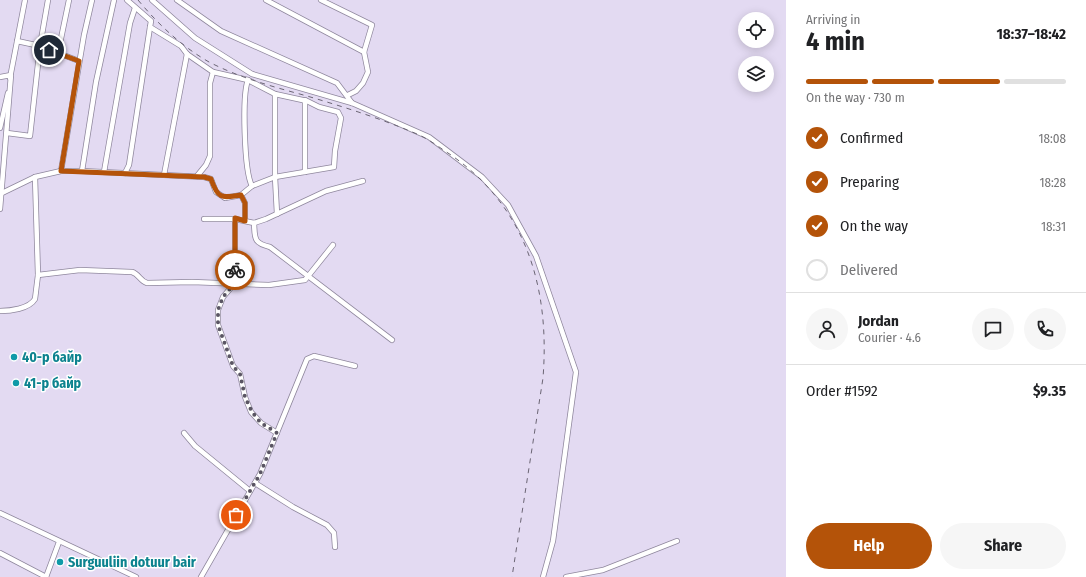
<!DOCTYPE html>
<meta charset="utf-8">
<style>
body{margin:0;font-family:"Fira Sans Condensed",sans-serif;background:#f6f6f6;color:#202124;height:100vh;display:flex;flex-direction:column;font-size:15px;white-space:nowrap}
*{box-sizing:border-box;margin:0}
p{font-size:13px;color:#757577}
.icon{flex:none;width:22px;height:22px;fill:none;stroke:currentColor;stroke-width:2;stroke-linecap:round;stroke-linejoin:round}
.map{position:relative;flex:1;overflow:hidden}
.side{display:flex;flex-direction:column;background:#fff;width:300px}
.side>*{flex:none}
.tools{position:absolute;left:738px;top:12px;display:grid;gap:8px}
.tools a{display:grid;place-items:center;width:36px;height:36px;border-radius:50%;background:#fff;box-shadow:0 2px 10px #0003;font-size:20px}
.pin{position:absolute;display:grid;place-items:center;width:34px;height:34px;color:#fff;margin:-17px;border:2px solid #fff;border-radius:50%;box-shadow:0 1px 4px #0007}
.courier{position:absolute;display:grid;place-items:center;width:40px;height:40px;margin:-20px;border:3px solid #b45309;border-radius:50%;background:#fff;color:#222;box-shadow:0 1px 5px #0007}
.head em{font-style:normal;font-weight:700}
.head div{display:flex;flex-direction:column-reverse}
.head{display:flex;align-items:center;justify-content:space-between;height:68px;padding:0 20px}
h1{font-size:26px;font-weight:700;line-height:30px}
.bar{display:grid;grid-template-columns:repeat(4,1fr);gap:6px 4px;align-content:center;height:48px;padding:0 20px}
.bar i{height:5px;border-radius:3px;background:#e0e0e0}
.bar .selected{background:#b45309}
.bar p{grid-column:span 4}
.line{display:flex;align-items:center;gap:10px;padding:0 20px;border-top:1px solid #e0e0e0}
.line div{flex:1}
.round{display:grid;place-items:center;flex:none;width:42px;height:42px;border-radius:21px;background:#f6f6f6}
ol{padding:0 20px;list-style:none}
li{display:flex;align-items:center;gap:12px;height:44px}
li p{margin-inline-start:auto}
li .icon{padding:4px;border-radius:50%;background:#b45309;color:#fff;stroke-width:4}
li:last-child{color:#757577}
li i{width:22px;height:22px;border:2px solid #e0e0e0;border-radius:50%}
.button{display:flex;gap:8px;margin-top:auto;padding:8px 20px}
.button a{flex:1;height:46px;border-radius:24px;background:#b45309;color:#fff;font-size:16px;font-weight:700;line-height:46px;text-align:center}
.button a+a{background:#f6f6f6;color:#202124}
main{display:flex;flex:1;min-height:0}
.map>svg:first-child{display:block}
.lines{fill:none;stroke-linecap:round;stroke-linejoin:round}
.minor-casing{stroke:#8f879d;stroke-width:6}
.minor{stroke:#fff;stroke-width:4.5}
.rail{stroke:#6b6574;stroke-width:1;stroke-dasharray:5 5;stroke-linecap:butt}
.done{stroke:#5a5563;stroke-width:4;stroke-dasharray:0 7.2}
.route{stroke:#b45309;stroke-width:5}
.culture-dot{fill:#0f9aa8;stroke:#fff;stroke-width:1.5}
.labels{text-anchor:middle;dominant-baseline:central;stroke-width:3;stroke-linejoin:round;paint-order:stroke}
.culture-label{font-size:14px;font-weight:bold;fill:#0d838f;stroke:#fff;text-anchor:start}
</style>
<main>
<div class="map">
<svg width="786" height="577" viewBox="0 0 786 577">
<rect width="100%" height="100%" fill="#e3daf2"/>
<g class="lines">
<defs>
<g id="minor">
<polyline points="152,0 195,38 252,74 352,103 429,137 482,177 508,205 536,256 576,372 553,541 543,577"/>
<polyline points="177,0 221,31 337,83 352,103"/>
<polyline points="266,0 364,52"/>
<polyline points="321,0 372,25 364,52 368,72 363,83 356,91 348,95"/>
<polyline points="17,41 40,46 79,61"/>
<polyline points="58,53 69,0"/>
<polyline points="0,77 11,75 0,209"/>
<polyline points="10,78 25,0"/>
<path d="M248 80C242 95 244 171 252 186"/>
<polyline points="275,94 275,177 277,214"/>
<polyline points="0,128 8,93"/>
<polyline points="7,133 30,136 40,46 48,0"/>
<polyline points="61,171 84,35 92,0"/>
<polyline points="82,171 96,82 114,0"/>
<polyline points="104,172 130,23 135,8"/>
<polyline points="305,172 305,100"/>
<polyline points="125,173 129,165 150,27"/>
<polyline points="164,175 187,54"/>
<polyline points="197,176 206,165 210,156 210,83 213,72"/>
<polyline points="2,193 35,177 61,171 82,171 204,177 211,179 216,192 225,198 241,195 252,186 275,177 334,167 335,151 341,118 338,112 319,107 307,101 275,94 248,80 213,72 187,54 181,46 150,27 151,21 127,0"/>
<polyline points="241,195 245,203 245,221"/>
<polyline points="204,219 235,219 254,223 266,219 326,191 363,181"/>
<polyline points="235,219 235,283 223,297 218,310 218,325 233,366 240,374 245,397 251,412 261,423 277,433"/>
<path d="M254 223C255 238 253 243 270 247L392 340"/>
<path d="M38 275 80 270 132 272C139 274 140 281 147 283L192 282 269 285 305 280 333 245"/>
<path d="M0 311C10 311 29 309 35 299L38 275 35 177"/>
<polyline points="184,433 195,446 250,491"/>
<polyline points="255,483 293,507 327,525 334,533 335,547"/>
<polyline points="0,513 136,577"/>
<polyline points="0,553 46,577"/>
<polyline points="46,577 59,542"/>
<polyline points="201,577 260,474 307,359 314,356 355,366"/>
<polyline points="566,577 603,570 677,541"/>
</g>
</defs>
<use href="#minor" class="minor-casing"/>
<use href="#minor" class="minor"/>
<path class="rail" d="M138 0C158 24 181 46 209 62 240 78 274 87 307 96 344 107 382 119 417 134 429 139 440 148 451 155 527 208 550 289 543 378L512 577"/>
</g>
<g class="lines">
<polyline class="done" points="235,270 235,283 223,297 218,310 218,325 233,366 240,374 245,397 252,412 261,423 277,433 260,474 236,515"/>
<path class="route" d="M49 50 79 61 61 171 204 177 211 179C218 199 221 198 241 195L245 203V221L235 218V270"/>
</g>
<g class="culture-dot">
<circle cx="14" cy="357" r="4"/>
<circle cx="16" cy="383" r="4"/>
<circle cx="60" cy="562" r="4"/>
</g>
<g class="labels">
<g class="culture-label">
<text x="22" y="357">40-р байр</text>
<text x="24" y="383">41-р байр</text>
<text x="68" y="562">Surguuliin dotuur bair</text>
</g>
</g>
</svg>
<div class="tools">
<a><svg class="icon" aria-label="locate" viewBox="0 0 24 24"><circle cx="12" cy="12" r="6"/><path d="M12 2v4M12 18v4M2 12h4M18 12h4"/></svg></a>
<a><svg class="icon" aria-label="layers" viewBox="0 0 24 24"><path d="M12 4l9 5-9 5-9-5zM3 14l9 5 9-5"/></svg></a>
</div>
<div class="pin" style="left:236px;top:515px;background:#ea580c"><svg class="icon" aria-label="bag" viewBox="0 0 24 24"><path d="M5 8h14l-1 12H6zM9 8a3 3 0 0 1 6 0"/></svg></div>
<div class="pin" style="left:49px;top:50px;background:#1f2937"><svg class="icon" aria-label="home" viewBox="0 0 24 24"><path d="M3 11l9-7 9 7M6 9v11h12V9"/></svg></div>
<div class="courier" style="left:235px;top:270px"><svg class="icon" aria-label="bike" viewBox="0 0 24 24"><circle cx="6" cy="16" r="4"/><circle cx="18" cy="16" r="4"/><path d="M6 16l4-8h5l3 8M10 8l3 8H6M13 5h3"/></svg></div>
</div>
<section class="side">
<div class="head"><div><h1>4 min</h1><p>Arriving in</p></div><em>18:37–18:42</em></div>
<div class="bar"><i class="selected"></i><i class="selected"></i><i class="selected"></i><i></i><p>On the way · 730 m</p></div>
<ol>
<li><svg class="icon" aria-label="check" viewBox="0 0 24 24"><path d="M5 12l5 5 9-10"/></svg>Confirmed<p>18:08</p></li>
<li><svg class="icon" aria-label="check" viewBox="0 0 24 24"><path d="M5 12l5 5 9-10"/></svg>Preparing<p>18:28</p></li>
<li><svg class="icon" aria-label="check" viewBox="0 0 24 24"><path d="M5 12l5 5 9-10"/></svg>On the way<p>18:31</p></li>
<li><i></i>Delivered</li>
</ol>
<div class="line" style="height:72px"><a class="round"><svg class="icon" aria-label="person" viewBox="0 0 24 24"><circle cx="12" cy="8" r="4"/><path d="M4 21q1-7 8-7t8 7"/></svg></a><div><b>Jordan</b><p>Courier · 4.6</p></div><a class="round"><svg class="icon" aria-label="chat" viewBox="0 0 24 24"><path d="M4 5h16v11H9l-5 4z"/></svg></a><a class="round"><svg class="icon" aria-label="phone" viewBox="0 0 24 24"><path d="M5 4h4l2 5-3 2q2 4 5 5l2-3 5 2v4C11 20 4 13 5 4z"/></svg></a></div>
<div class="line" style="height:52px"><div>Order #1592</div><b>$9.35</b></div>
<div class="button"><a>Help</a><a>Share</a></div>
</section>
</main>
